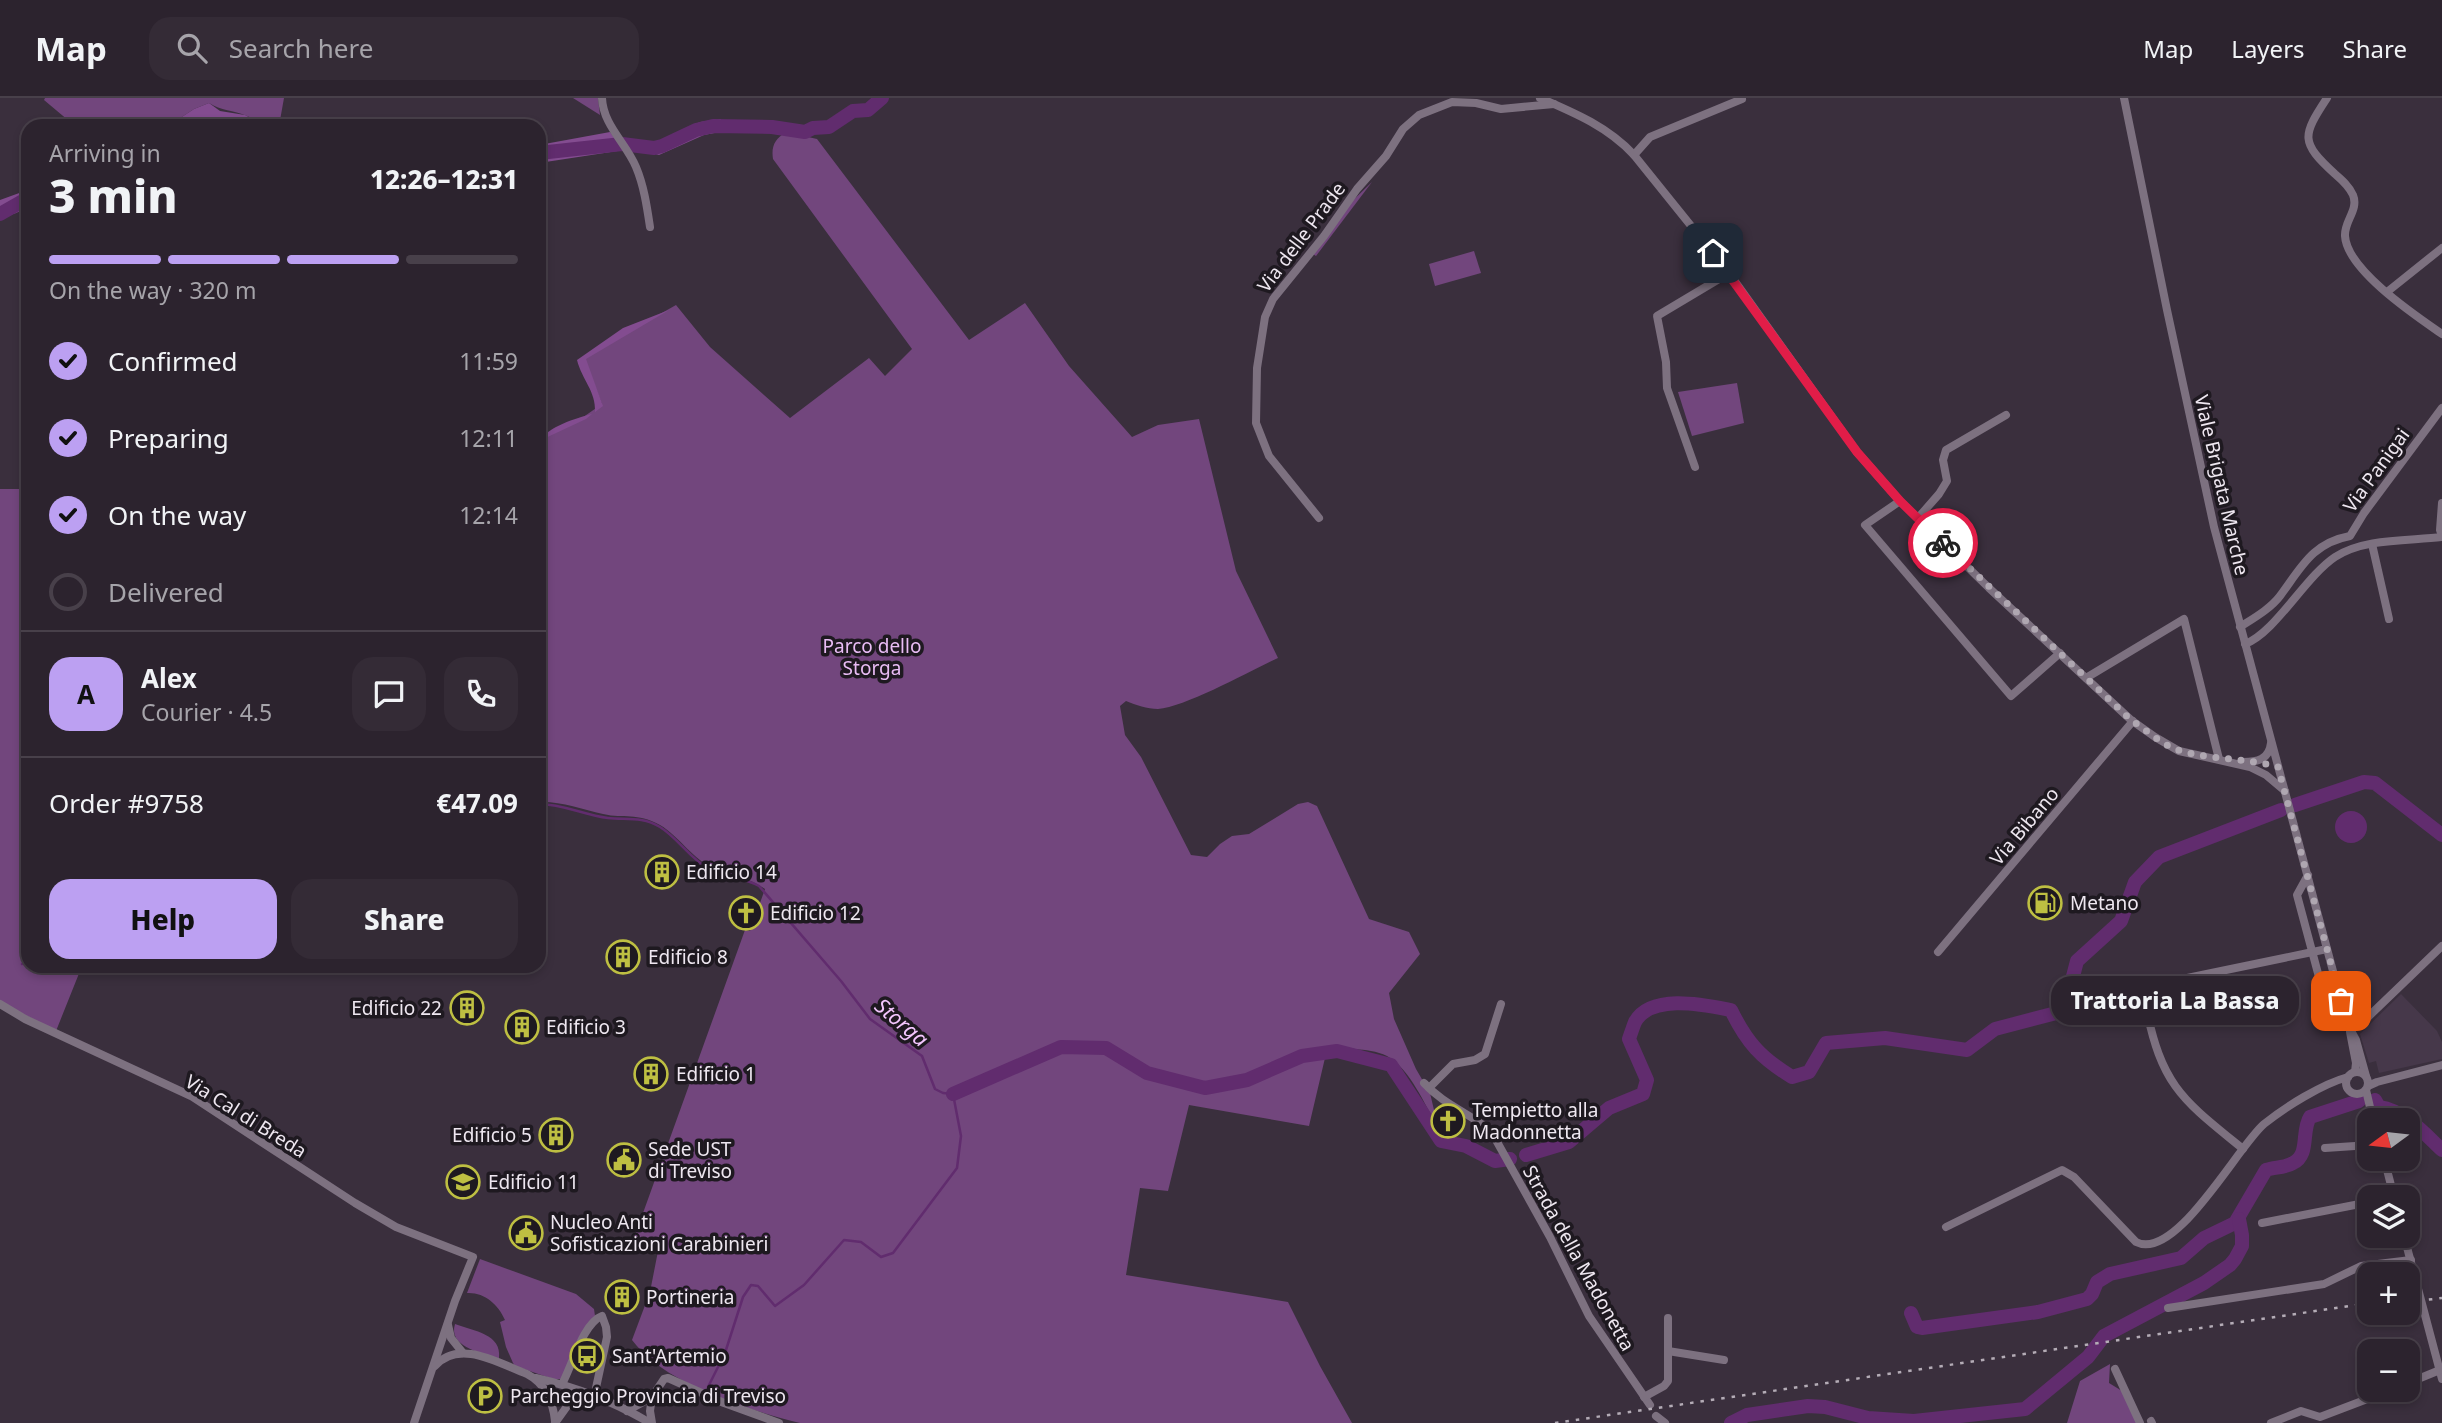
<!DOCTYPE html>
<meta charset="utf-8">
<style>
body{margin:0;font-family:"Noto Sans",sans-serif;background:#342b36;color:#f1f3f6;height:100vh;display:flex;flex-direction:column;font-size:26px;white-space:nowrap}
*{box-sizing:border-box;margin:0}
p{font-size:23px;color:#a6a4aa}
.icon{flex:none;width:38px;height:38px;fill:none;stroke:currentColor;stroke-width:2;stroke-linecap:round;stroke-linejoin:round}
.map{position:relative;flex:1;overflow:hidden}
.side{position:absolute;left:21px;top:21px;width:525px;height:854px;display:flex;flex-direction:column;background:#2c232e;border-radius:21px;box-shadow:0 4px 10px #0003,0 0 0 2px #48404a}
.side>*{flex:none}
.needle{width:46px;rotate:255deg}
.fabs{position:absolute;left:2357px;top:1010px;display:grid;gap:14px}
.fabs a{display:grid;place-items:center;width:63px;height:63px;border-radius:14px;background:#2c232e;box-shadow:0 4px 10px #0003,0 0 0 2px #48404a;font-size:35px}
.pin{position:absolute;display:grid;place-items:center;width:60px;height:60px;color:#fff;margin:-30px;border-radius:14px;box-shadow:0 4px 10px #0006}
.courier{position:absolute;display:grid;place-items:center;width:70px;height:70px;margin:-35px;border:5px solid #e11d48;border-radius:50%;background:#fff;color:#222;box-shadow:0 2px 9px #0007}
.bubble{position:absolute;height:49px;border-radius:21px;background:#2c232e;box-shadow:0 4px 10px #0003,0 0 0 2px #48404a;font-size:23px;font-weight:800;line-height:49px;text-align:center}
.summary em{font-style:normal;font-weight:800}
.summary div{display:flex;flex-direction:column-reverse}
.summary{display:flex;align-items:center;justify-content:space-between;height:119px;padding:0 28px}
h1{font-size:46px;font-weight:800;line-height:52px}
.bar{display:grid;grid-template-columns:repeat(4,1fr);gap:10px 7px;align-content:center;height:84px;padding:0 28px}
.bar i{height:9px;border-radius:5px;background:#48404a}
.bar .selected{background:#bca0f2}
.bar p{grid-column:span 4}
.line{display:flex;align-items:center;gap:18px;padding:0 28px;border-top:2px solid #48404a}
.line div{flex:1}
.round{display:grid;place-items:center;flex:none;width:74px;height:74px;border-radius:21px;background:#342b36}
ol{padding:0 28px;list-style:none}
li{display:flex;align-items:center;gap:21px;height:77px}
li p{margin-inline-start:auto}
li .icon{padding:7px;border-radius:50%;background:#bca0f2;color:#111;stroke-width:4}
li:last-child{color:#a6a4aa}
li i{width:38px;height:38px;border:4px solid #48404a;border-radius:50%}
.action{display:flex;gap:14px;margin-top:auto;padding:14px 28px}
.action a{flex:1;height:80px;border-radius:21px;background:#bca0f2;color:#111;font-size:28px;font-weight:800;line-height:80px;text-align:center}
.action a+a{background:#342b36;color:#f1f3f6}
header{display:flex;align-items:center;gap:42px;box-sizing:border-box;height:98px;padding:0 35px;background:#2c232e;border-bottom:2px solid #48404a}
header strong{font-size:33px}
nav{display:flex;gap:38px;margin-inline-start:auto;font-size:24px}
.search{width:490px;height:63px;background:#342b36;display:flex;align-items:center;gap:18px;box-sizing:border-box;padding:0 24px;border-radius:21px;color:#a6a4aa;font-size:26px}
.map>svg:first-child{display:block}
.built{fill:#46384a}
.green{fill:#72467d}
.forest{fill:#834c90}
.water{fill:#612c6e}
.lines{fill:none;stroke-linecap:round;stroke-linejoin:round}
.stream{stroke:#612c6e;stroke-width:2.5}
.river{stroke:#612c6e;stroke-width:14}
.minor{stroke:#7d7180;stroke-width:8}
.rail{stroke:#b4acb6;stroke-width:2.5;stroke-dasharray:3.5 7;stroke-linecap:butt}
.done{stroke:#afa7b1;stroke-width:7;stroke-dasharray:0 12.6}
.route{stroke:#e11d48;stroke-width:9}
.labels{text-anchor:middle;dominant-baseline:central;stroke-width:7;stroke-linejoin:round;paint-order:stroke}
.street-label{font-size:19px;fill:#eee7f0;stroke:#1e1920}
.park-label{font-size:19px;fill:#e9bcf5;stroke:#1e1920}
.poi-label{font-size:19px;fill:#eee7f0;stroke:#1e1920;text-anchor:start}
.water-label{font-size:21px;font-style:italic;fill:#f4c6ff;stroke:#1e1920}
</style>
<header>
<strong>Map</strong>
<div class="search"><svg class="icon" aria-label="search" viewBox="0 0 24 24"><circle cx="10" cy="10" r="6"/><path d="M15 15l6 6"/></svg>Search here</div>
<nav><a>Map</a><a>Layers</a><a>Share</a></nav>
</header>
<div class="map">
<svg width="2442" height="1325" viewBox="0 0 2442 1325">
<rect width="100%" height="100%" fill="#3a2f3d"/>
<polygon class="built" points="2401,896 2437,933 2442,944 2442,961 2379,975 2376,963 2369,965 2360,936"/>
<g class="green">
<path d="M45 0H284L279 28C265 28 259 23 247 18 233 12 221 13 209 5L194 11 168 28H75L44 2Z"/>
<polygon points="573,0 598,0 600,17"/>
<path d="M786 34 817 41 969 242 1025 205 1069 268 1132 339 1158 327 1199 321 1236 473 1278 560C1250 573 1186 609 1158 611 1147 611 1136 607 1126 603L1120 608 1125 637 1141 659 1191 757 1207 759 1220 746 1232 738 1249 736 1298 706 1308 704 1317 708 1369 821 1409 834 1420 856 1389 895 1394 921 1416 971 1430 995 1438 1029C1424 1006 1411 972 1387 958 1377 953 1365 952 1355 951 1338 948 1322 948 1306 952L1309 962 1325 960 1309 1028 1189 1007 1168 1093 1140 1090 1126 1177 1288 1204 1320 1268 1352 1325H800C752 1313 690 1293 651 1262 644 1257 638 1249 632 1242L650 1194 659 1148 634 1140 745 832 750 833 765 791C747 778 733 779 715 771 693 762 680 739 660 727 636 714 625 721 603 716 582 711 560 703 539 704V342L579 322 602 306 584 259 676 207 710 249 790 320 869 260 885 278 912 251 773 61C771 48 775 41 786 34Z"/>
<polygon points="1372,84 1316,158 1313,156 1342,113"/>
<polygon points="1474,153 1481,175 1435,188 1429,166"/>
<polygon points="1737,285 1744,325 1692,338 1678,294"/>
<polygon points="0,391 28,391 28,868 82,868 56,933 0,904"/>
<polygon points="2134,883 2138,903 2096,912 2092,892"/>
<path d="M480 1161 576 1196 594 1211 595 1218 562 1281H553L515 1268 513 1265 506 1249 500 1224 505 1222C498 1206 484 1194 467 1195Z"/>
<path d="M455 1226C474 1233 502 1236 499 1260H495C479 1254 448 1248 455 1226Z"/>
<polygon points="2110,1266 2109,1285 2122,1293 2137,1325 2067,1325 2080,1283"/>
</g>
<g class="forest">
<polygon points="209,5 220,13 245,17 265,28 168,28 194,11"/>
<polygon points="721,21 720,34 704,37 659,57 626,48 625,43 657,44 700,24"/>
<polygon points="610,34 624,52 539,65 539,47"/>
<path d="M28 76V109C24 113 8 117 0 122V102L22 94Z"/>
<path d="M669 212 586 261 603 308 595 314C596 293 582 282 577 262L623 230Z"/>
<path d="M592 316 586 321 539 343C548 329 576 320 592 316Z"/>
</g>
<circle class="water" cx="2351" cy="729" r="16"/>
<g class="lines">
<g class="stream">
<path d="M539 706C563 706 584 717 608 720 626 722 642 718 660 729 678 740 690 761 709 771 725 779 743 779 759 788L841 883 870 921 922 958 935 991 943 995 953 996 961 1038 957 1070 893 1155 881 1159 861 1144 844 1142 804 1187 775 1208 758 1188 751 1187 743 1199 725 1255 708 1289"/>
<polyline points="22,866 28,862"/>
</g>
<g class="river">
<polyline points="220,28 227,26 239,28"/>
<polyline points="539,55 622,46 654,50 662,48 696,32 713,28 772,29 805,34 813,30 829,29 853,13 868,12 882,0"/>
<polyline points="0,116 28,100"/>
<polyline points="2295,707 2364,684 2375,685 2442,737"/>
<polyline points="953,996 1061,949 1106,950 1147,975 1205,990 1247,982 1302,958 1337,953 1391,967 1441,1043 1466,1048 1495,1063 1510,1061"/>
<path d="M2375 1002 2379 1009C2405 1013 2423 1034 2442 1052"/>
<path d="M1526 1057 1569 1044 1609 1010 1643 996 1647 982 1629 941C1631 935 1633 929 1635 924 1651 895 1705 907 1731 912 1747 945 1761 960 1792 979L1809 974 1826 945 1885 940 1967 952 1995 931 2064 913 2077 863 2121 823 2135 784 2159 759 2281 712"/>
<path d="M1911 1215 1917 1229 1922 1230 2038 1214 2087 1201 2092 1196 2097 1184 2110 1176 2181 1160 2204 1140 2235 1125 2266 1072C2275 1069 2285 1070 2293 1065 2310 1057 2301 1033 2310 1019L2359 1003"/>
<polyline points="1731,1325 1747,1317 1808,1308 1825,1309 1868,1320 1914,1323 2025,1311 2088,1259 2104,1238 2204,1185 2230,1167 2235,1161 2242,1148 2242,1137 2239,1121"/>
</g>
<g class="minor">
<path d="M602 0C603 27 626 45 636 69 644 88 647 109 650 129"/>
<path d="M1540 0C1575 15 1608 29 1634 57L1729 175 1857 354 1900 403 1989 490 2131 622 2155 639 2179 653 2250 669 2266 677 2285 693"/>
<polyline points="2124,0 2167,212 2214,429 2341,903 2350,931 2356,942 2366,978"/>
<path d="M2327 0C2302 38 2300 44 2335 76 2342 82 2349 88 2353 97 2359 112 2344 123 2345 138 2347 172 2416 218 2442 236"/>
<polyline points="1634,57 1650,39 1742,1"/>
<polyline points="2387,194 2442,150"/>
<polyline points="1695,369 1667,290 1666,264 1657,218 1729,175"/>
<polyline points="1900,403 1865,427 2011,598 2060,555"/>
<polyline points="2442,405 2440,432 2442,438"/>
<polyline points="1319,420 1269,358 1256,325 1257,270 1265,219 1273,201 1324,138 1357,91 1386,58 1403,31 1419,17 1452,4 1476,5 1501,11 1554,6"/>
<polyline points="1918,420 1939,396 1947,383 1943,362 1946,352 2006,317"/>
<polyline points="2372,446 2389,521"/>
<path d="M2240 529C2254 520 2270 511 2280 498 2301 470 2312 445 2350 438L2364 415 2442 310"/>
<path d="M2245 546C2275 535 2305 479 2335 459 2364 440 2408 443 2442 439"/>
<polyline points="2086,580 2184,521 2219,661"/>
<path d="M2243 664C2257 664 2269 662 2271 645"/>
<polyline points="2308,777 2297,797 2327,909 2346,919"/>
<polyline points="1938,854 2133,623"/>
<polyline points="0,906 25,921 191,998 355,1105 396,1129 473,1159 455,1203 414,1325"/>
<polyline points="2103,918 2146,909"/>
<polyline points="2349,927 2368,919 2442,848"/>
<polyline points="2350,934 2356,965 2355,974"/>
<circle cx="2357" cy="985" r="11"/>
<path d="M1424 985C1443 1006 1469 1015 1491 1033L1550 1139 1589 1218 1650 1307"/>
<polyline points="2368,988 2377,984 2442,967"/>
<polyline points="1429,990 1453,966 1475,962 1485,956 1501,906"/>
<polyline points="2366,992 2373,1022"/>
<polyline points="2325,1050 2370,1047"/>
<path d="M2243 1051C2183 1002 2162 989 2146 909 2147 895 2155 889 2168 884L2327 851"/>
<polyline points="2384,1060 2394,1099"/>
<polyline points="2262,1125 2370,1104"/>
<path d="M1946 1129 2062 1072 2074 1079 2136 1144C2176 1164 2237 1049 2264 1026 2285 1009 2322 986 2348 979"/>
<polyline points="2404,1138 2442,1281"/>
<polyline points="2168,1210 2324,1186 2361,1168 2411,1162"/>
<polyline points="448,1227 451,1240 463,1255"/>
<polyline points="1668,1253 1724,1262"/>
<path d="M435 1268C459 1240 500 1266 527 1276 546 1286 553 1304 555 1323"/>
<polyline points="2115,1271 2140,1325"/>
<path d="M536 1280C575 1289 615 1304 650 1325"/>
<polyline points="2408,1285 2440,1272"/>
<path d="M562 1286C572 1268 583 1225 602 1218L606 1229 607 1239 594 1299"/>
<polyline points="652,1299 650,1313 652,1325"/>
<polyline points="1644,1299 1664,1288 1668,1283 1668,1220"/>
<polyline points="627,1313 652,1299 664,1281 668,1280 724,1305 779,1325"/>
<polyline points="1656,1318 1665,1325"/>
<polyline points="2151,1323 2152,1325"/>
<polyline points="555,1325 573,1300 581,1294"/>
<polyline points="2271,1325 2301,1313 2320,1319 2391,1292"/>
</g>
<g class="rail">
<polyline points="2408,1204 2442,1200"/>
<polyline points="1555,1325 2370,1205"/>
</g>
</g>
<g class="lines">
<path class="done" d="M1943 445 2131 622C2147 632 2163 648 2181 653 2213 662 2247 660 2278 669L2341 903"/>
<polyline class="route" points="1713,155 1857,354 1900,403 1943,445"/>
</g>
<defs>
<symbol id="building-ring" viewBox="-11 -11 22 22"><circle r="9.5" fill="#1e1920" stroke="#bebf42" stroke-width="1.5"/><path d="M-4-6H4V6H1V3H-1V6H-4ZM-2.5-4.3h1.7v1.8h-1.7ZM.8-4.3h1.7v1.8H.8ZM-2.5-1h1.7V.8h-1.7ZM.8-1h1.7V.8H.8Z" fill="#bebf42"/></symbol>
<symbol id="fuel-ring" viewBox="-11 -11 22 22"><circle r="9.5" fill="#1e1920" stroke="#bebf42" stroke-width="1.5"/><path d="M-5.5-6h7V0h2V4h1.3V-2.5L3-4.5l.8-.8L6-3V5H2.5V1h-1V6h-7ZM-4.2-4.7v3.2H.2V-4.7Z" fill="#bebf42"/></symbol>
<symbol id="church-ring" viewBox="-11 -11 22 22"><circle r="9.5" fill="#1e1920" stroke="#bebf42" stroke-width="1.5"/><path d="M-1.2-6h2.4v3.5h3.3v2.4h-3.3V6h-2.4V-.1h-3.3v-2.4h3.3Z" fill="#bebf42"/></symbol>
<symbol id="civic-ring" viewBox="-11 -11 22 22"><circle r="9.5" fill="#1e1920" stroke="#bebf42" stroke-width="1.5"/><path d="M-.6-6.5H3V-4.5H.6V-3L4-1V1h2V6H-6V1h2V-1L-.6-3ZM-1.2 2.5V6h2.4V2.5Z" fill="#bebf42"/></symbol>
<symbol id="school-ring" viewBox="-11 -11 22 22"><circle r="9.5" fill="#1e1920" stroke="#bebf42" stroke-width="1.5"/><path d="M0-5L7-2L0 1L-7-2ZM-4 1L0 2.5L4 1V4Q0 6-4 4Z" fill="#bebf42"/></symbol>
<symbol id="bus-ring" viewBox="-11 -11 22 22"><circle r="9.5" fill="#1e1920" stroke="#bebf42" stroke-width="1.5"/><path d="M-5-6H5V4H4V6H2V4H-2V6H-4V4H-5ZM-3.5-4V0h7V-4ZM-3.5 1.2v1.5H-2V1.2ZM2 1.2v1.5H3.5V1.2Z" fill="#bebf42"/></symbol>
<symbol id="parking-ring" viewBox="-11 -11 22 22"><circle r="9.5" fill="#1e1920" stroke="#bebf42" stroke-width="1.5"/><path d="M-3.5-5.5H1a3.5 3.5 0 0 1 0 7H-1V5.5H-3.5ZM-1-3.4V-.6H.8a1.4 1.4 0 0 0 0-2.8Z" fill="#bebf42"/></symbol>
</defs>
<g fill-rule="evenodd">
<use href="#building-ring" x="643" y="755" width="38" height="38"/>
<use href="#fuel-ring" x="2026" y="786" width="38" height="38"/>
<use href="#church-ring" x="727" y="796" width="38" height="38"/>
<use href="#building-ring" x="604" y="840" width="38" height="38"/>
<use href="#building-ring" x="448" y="891" width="38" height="38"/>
<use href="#building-ring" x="503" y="910" width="38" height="38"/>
<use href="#building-ring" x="632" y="957" width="38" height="38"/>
<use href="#church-ring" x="1429" y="1004" width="38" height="38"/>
<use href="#building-ring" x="537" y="1018" width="38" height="38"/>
<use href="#civic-ring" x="605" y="1043" width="38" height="38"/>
<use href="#school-ring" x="444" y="1065" width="38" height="38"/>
<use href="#civic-ring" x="507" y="1116" width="38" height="38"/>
<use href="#building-ring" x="603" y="1180" width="38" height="38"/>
<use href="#bus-ring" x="568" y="1239" width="38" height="38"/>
<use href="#parking-ring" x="466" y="1279" width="38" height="38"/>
</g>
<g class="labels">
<g class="street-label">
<text transform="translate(1301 139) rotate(-53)">Via delle Prade</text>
<text transform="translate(2376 372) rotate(-54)">Via Panigai</text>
<text transform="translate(2222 387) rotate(77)">Viale Brigata Marche</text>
<text transform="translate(2024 728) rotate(-50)">Via Bibano</text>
<text transform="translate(246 1018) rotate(32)">Via Cal di Breda</text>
<text transform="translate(1579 1160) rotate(61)">Strada della Madonetta</text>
</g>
<g class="park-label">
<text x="872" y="548">Parco dello<tspan x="872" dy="22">Storga</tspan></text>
</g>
<g class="poi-label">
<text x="686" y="774">Edificio 14</text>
<text x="2070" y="805">Metano</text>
<text x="770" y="815">Edificio 12</text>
<text x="648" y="859">Edificio 8</text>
<text x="442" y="910" text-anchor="end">Edificio 22</text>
<text x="546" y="929">Edificio 3</text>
<text x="676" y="976">Edificio 1</text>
<text x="1472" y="1012">Tempietto alla<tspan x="1472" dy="22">Madonnetta</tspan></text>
<text x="532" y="1037" text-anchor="end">Edificio 5</text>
<text x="648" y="1051">Sede UST<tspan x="648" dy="22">di Treviso</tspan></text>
<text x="488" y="1084">Edificio 11</text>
<text x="550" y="1124">Nucleo Anti<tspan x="550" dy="22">Sofisticazioni Carabinieri</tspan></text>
<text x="646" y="1199">Portineria</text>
<text x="612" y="1258">Sant'Artemio</text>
<text x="510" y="1298">Parcheggio Provincia di Treviso</text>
</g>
<g class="water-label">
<text transform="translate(902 924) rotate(40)">Storga</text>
</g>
</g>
</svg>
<div class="fabs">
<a><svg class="needle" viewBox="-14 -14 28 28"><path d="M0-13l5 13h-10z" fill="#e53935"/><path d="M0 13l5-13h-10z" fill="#a6a4aa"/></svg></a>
<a><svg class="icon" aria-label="layers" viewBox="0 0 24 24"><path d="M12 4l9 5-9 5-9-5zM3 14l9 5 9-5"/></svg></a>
<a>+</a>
<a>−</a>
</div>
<div class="pin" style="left:2341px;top:903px;background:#ea580c"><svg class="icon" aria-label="bag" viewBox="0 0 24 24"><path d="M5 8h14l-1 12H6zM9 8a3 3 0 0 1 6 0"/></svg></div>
<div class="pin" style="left:1713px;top:155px;background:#1f2937"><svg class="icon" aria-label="home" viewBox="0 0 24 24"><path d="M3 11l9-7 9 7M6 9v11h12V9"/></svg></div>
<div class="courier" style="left:1943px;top:445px"><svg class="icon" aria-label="bike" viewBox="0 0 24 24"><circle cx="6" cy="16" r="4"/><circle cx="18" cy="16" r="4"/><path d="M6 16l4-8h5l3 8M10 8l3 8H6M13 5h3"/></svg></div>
<div class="bubble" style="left:2051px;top:878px;width:248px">Trattoria La Bassa</div>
<section class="side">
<div class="summary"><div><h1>3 min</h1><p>Arriving in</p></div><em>12:26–12:31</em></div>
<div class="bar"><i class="selected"></i><i class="selected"></i><i class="selected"></i><i></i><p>On the way · 320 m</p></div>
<ol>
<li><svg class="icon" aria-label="check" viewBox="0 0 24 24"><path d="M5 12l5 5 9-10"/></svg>Confirmed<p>11:59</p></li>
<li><svg class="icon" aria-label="check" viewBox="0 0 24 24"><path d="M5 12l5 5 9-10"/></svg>Preparing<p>12:11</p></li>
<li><svg class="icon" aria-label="check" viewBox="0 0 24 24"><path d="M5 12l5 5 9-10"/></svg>On the way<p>12:14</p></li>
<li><i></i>Delivered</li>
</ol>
<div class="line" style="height:126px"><b class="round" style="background:#bca0f2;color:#111">A</b><div><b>Alex</b><p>Courier · 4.5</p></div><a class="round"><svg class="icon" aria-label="chat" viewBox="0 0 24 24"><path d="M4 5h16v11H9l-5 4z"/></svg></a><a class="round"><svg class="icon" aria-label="phone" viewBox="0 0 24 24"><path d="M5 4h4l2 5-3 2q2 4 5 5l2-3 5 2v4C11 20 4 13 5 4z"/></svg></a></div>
<div class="line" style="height:91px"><div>Order #9758</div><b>€47.09</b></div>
<div class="action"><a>Help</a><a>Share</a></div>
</section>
</div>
